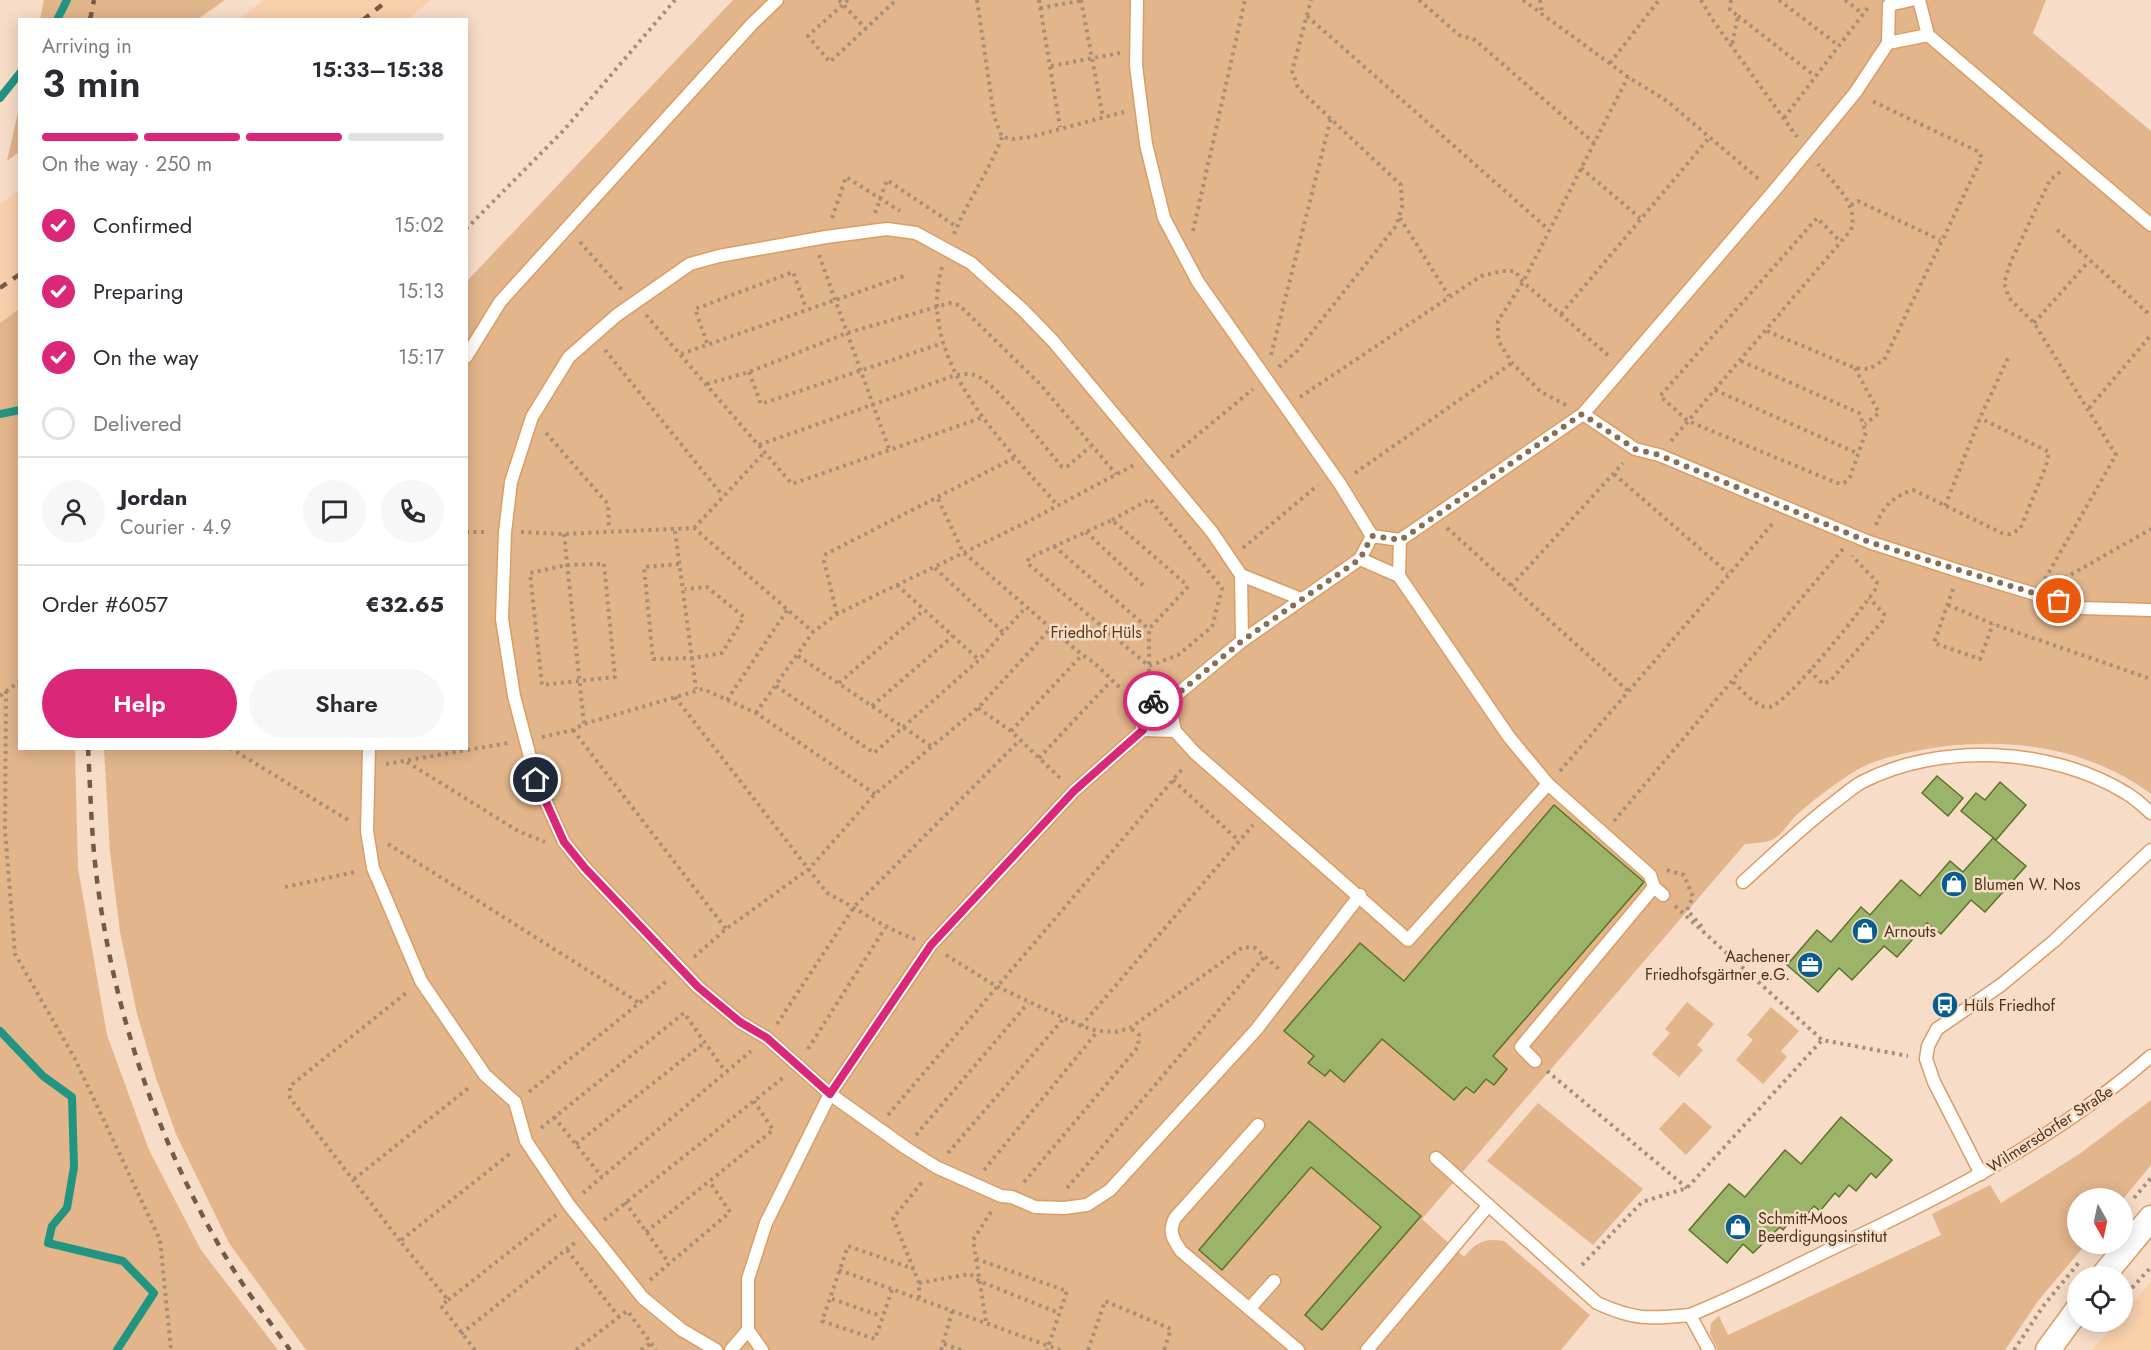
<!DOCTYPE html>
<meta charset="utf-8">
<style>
body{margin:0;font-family:Jost,sans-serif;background:#f7f7f7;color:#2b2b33;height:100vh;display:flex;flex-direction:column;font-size:22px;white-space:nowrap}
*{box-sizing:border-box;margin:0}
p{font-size:20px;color:#7c7c81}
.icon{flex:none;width:33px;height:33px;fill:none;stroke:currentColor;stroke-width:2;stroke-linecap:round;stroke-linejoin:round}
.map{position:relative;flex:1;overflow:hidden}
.panel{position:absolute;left:18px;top:18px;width:450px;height:732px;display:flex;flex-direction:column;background:#fff;border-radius:0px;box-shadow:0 3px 15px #0003}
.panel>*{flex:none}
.needle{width:39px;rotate:171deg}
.controls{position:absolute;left:2067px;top:1188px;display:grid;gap:12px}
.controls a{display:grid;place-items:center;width:66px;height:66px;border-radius:50%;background:#fff;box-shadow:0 3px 15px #0003;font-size:30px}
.pin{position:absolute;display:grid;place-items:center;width:51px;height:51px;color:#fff;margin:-26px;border:3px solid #fff;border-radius:50%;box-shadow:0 2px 6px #0007}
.courier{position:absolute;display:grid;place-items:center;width:60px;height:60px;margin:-30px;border:4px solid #db2777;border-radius:50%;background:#fff;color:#222;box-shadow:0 2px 8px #0007}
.overview em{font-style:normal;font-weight:600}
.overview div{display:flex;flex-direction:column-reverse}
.overview{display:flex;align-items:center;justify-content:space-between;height:102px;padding:0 24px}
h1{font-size:39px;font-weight:600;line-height:45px}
.bar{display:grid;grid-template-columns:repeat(4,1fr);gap:9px 6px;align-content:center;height:72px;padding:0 24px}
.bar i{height:8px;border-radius:4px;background:#e1e1e2}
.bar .selected{background:#db2777}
.bar p{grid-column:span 4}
.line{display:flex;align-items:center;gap:15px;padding:0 24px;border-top:2px solid #e1e1e2}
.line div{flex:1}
.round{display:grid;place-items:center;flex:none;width:63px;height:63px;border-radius:32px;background:#f7f7f7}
ol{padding:0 24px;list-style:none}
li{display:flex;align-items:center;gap:18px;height:66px}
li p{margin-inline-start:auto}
li .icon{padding:6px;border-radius:50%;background:#db2777;color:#fff;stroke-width:4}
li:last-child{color:#7c7c81}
li i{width:33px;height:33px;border:3px solid #e1e1e2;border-radius:50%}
.button{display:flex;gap:12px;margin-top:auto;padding:12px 24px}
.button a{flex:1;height:69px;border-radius:36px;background:#db2777;color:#fff;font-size:24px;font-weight:600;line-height:69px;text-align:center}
.button a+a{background:#f7f7f7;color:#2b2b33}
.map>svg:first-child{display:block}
.built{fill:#fad0ab}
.green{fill:#e3b58b}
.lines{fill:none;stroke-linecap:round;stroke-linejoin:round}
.stream{stroke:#219582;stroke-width:8}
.building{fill:#9bb469;stroke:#5d7227;stroke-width:1.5}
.lane-casing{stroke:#da9d63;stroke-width:15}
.street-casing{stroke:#da9d63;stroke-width:27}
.path{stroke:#a78e77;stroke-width:4;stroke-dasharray:3 4.5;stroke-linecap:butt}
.lane{stroke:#fff;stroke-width:12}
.street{stroke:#fff;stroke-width:24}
.rail{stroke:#755b44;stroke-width:4.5;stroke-dasharray:8 8;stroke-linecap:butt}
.done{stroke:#886e57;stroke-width:6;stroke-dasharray:0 10.8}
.route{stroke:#db2777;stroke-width:8}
.labels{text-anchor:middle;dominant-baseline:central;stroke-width:5;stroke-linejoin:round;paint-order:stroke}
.park-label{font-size:16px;fill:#57381a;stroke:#f7ddc7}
.poi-label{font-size:16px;fill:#4c331b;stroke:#f7ddc7;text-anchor:start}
.street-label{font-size:16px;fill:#4c331b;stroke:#f7ddc7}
</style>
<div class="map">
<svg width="2151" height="1350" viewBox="0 0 2151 1350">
<rect width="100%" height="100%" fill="#f7ddc7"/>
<g class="built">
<polygon points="264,0 431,0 408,19 239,19"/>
<polygon points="19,190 19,309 0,323 0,204"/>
<polygon points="2151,1281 2151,1350 2092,1350 2117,1322 2122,1322 2123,1315"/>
</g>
<g class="green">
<polygon points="44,0 225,0 198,19 40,19"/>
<path d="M733 0H2046L2033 33 2151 131V794C2084 744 1996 735 1916 751 1896 755 1870 761 1852 773 1835 784 1817 797 1801 811 1791 818 1783 835 1772 840 1764 843 1753 843 1745 844L1422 1219 1464 1257C1476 1242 1485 1238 1504 1241L1590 1315 1561 1350H306L229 1243 176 1134 156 1078 137 1014 120 932 110 852 104 749 466 748 467 281Z"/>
<polygon points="19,108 19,152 7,161"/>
<polygon points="19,309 20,748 75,749 78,868 107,1035 149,1150 201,1250 278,1350 0,1350 0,323"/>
<polygon points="1687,1002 1714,1024 1697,1045 1703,1050 1679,1077 1652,1054 1670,1033 1665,1029"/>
<polygon points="1771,1007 1799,1031 1781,1051 1787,1057 1763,1084 1736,1060 1753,1040 1747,1035"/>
<polygon points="2151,1100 2151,1165 2123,1199 2078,1198 2078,1244 2086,1244 2038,1301 2005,1350 1718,1350 1710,1334 1711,1323 1719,1316 1728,1335 1941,1235 1932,1214 1990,1185 2001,1203 2078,1155"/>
<polygon points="1684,1102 1712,1127 1686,1155 1659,1129"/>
<polygon points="1538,1103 1643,1189 1593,1245 1487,1161"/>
</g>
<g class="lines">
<g class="stream">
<polyline points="57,20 67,0"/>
<polyline points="0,98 20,73"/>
<polyline points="0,414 20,410"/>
<polyline points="0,1031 43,1076 72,1097 74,1167 67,1208 52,1226 48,1243 123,1261 154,1293 117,1350"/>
</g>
</g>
<g class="building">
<polygon points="1937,776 1963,798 1948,816 1922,793"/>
<polygon points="2000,782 2026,805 1996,840 1961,811 1976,793 1985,800"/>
<polygon points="1554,805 1644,882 1493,1056 1507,1069 1494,1085 1486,1079 1474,1093 1466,1087 1454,1100 1382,1039 1344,1082 1330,1070 1325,1076 1308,1063 1314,1056 1284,1031 1360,943 1404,981"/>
<polygon points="1993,838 2026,866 1985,912 1971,900 1941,934 1927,923 1897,957 1884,946 1852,980 1839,968 1818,992 1787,965 1817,930 1831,942 1861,907 1870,915 1901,880 1920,896 1950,861 1963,872"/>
<polygon points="1841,1117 1892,1160 1876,1178 1871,1173 1856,1191 1849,1185 1839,1197 1835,1193 1820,1211 1814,1206 1799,1224 1793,1218 1783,1230 1780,1227 1753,1253 1743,1244 1727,1263 1689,1230 1729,1184 1745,1197 1785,1150 1801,1164"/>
<polygon points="1309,1121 1421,1216 1322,1330 1305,1315 1381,1227 1311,1167 1222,1270 1199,1250"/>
</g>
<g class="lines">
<defs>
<g id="lane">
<polyline points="1137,0 1136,66 1146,144 1164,218 1198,282 1340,484 1372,536"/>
<polyline points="1919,0 1928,35 2151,225"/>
<polyline points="1888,43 1928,35"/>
<polyline points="466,357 500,302 752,24 777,0"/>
<polyline points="1583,414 1635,449 1659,455 1869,542 1959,571 2081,608 2151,610"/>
<polyline points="1360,559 1399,576 1400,540"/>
<polyline points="1241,575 1301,599"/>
<polyline points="1399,576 1509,737 1548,784 1650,875 1654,887 1663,895"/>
<polyline points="1242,641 1241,575 1212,532 1053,341 1023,310 971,263 916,233 887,229 826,237 719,256 690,264 617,315 569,357 532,417 511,482 505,532 502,619 514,696 536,780 564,842 585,868 698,987 740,1022 767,1038 830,1094 906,1148 936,1167 1001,1196 1012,1197 1035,1207 1064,1208 1087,1205 1110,1190 1256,1030 1360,895"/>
<polyline points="1169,701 1175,731 1195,753 1408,940 1548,784"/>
<polyline points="1143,730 1175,731"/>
<polyline points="369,748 367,831 373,868 421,981 485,1075 515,1102 526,1141 569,1205 643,1298 682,1330 716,1350"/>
<path d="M1743 882C1774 854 1803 826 1836 801 1844 795 1853 787 1862 782 1940 742 2051 747 2126 793 2135 798 2143 806 2151 813"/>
<polyline points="1535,1061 1521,1047 1654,887"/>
<path d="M1258 1125 1175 1218C1168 1232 1173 1239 1181 1251L1298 1350"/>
<path d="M1436 1158 1597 1303C1634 1320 1649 1319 1690 1315 1740 1295 1787 1270 1835 1247 1948 1194 2057 1138 2151 1056"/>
<polyline points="1981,1174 1934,1082 1926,1059 1928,1046 1937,1029 2001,985 2054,941 2151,850"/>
<polyline points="1249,1309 1274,1281"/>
<polyline points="1690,1315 1709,1350"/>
<polyline points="731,1350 748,1330"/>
<polyline points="762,1350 748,1330 748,1279 766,1223 830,1094 931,945 1074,791 1143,730 1136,700 1169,701 1242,641 1360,559 1372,536 1400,540 1583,414 1774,191 1855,93 1888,43 1889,5 1911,0"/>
<polyline points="1367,1350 1488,1206"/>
</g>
<g id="street">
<polyline points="2103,1276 2151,1218"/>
<polyline points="2048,1350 2078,1309"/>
</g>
</defs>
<use href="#lane" class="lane-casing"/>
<use href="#street" class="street-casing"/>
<g class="path">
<polyline points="839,0 866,29"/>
<polyline points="848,0 808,36 830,62 896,0"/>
<polyline points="977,0 994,116 1002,137 1014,139 1030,137 1124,112"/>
<polyline points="1039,0 1060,127"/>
<polyline points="1081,0 1103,117"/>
<polyline points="1419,0 1459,35 1475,40 1594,143"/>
<polyline points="1523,0 1628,77 1667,101 1761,181"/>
<polyline points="1540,0 1542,13"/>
<polyline points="1701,0 1712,19 1797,137"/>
<polyline points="1731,0 1730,10 1738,16 1732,45"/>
<polyline points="1779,0 1838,45"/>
<polyline points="1845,0 1863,14"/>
<polyline points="1040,8 1084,0"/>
<polyline points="1307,16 1548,229"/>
<polyline points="1738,16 1815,76"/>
<polyline points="1610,63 1659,0"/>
<polyline points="1051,66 1120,53"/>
<polyline points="1784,118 1870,5"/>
<polyline points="1581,168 1640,218"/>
<polyline points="1851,205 1858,201 1940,240"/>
<polyline points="875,213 887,180 957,227"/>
<polyline points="832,218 846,177 900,211"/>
<polyline points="1400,218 1449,296"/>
<polyline points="466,229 564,130 675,0"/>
<polyline points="2057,230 2151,316"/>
<polyline points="1193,231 1245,0"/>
<path d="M954 234C968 200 989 171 1002 137"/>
<polyline points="580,242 622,290"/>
<polyline points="819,255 889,449"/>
<path d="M942 267C915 360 1003 442 1058 506"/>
<polyline points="1561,314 1709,138"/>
<polyline points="646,315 792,484 984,417"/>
<polyline points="2034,323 2089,261"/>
<polyline points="1767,331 1855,368 1869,369 1884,360 1982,158 1979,152 1872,101"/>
<polyline points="707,343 695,309 793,272 806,308"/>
<polyline points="605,350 723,496"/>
<polyline points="681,354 904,276"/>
<polyline points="1271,355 1331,118"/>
<polyline points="1741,361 1859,413 1866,432 1850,477 1844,483 1837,483 1688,421 1660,396 1817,218 1841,242"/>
<polyline points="1279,367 1297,351 1396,226 1402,207 1401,185 1298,88 1292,71 1311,0"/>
<polyline points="1855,368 1879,413 1865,424"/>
<polyline points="749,372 761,404 943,343"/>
<polyline points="707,384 749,372 847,333 950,303 959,305 1040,384 1116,474"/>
<polyline points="1715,390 1859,454"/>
<polyline points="1300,397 1481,276 1502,271 1515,271 1523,282 1609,356"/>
<polyline points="1566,405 1541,392 1512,363 1498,340 1498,321 1523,282 1628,77"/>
<polyline points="2089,408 2151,335"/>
<polyline points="546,433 608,504 609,530"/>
<path d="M1671 441 1851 230C1859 204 1834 184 1818 164"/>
<path d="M759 445 956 375C964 374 972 373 979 377 997 385 1046 448 1062 467L1068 466 1090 447"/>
<polyline points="1171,457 1253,389"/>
<polyline points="1355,473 1512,363"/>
<polyline points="1614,474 1728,573"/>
<path d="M938 499 963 552 1082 655C1099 664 1108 678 1123 690"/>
<polyline points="1945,506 1980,418 2008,358"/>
<polyline points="1112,520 1150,499 1222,588 1212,627 1178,655 1149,666 1027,563 1029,558 1112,520 1187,585 1187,588 1149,629 1149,682"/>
<path d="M1876 525C1883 506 1894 496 1913 490L2002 533 2010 534 2020 529 2046 466 2049 452 1980 418"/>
<polyline points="694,528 765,452"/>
<polyline points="1447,528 1628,691"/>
<polyline points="675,531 696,689"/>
<polyline points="466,532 487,532"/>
<polyline points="521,532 564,534 694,528 813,632"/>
<polyline points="1086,532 1145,587"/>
<polyline points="564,534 584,724"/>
<polyline points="1054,546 1149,629"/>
<polyline points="1243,548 1318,485"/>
<polygon points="604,564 615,677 542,685 530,573 567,565"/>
<polyline points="679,564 644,567 653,659 694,658 722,653 744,617 707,587 685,589"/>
<polyline points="935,568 1003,632"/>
<polyline points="2045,579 2116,455 2034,323 2009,298 2004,283 2011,261 2050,180 2060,172"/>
<polyline points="2058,582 2151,529"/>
<polyline points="897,585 979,660"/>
<polyline points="1511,586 1623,463"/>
<polyline points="1953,589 1934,643 1980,659 1993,624"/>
<polyline points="1948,605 1993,624 2151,679"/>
<polyline points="837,614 824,561 826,554 1016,457"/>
<polyline points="798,656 931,746"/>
<polyline points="1809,670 1823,684 1830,681 1882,622 1884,614 1869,598"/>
<path d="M1733 682C1742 690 1757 709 1770 707 1788 703 1862 609 1875 590L1877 582 1852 556"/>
<polyline points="839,683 924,610"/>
<polyline points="776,686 874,753 979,660 1026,607"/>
<polyline points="6,691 5,830 15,954 75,1059 160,1240 171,1350"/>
<polyline points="0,696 20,681"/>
<path d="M675 697 827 893C857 908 883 928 915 939"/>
<polyline points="727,700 788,609"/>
<polyline points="872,706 953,636"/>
<polyline points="978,708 1011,731 1060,778"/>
<polyline points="756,713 813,632 837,614 1025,523 1134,465"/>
<polyline points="573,730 726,929"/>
<polyline points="1011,731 1082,655"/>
<polyline points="542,737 573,730 584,724 703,689 756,713 875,794"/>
<polyline points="230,748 348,820"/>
<polyline points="1039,758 1111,681"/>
<polyline points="407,762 518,831 545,842"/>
<polyline points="386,764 508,743"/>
<polyline points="1560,771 1774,522"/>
<polyline points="1173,780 1239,841"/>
<polyline points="1614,821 1843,549"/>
<polyline points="388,844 641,1004"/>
<polyline points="1667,870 1684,875 1693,897 1687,910 1703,928 1701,930"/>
<polyline points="285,887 355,872"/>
<polyline points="1675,906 1822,1040 1908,1056"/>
<polyline points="946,955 996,986 1081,1026 1098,1031 1115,1032 1130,1028 1243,947 1255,948 1280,970"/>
<polyline points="694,957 726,929 809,869 875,794 978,708 1051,628"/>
<polyline points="777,1024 854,907 1019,741"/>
<polyline points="1081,1026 1253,825"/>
<polyline points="808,1049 885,928"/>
<polyline points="1547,1071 1687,1188"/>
<polyline points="529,1092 668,980"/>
<polyline points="888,1115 1184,767"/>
<polyline points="554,1117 602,1177"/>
<polyline points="541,1128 684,1013 725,1071"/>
<polyline points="916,1135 1028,1003"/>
<polyline points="576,1144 704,1043"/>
<polyline points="948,1153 1065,1017"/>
<polyline points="984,1170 1098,1031"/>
<polyline points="354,1179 471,1086"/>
<polyline points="1024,1182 1138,1047 1139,1035 1130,1028"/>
<polyline points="1067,1188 1265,956"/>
<polyline points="583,1193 751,1051"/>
<polyline points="2134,1198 2151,1178"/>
<polyline points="625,1202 668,1262"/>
<polyline points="604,1220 784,1077"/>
<polyline points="646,1232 773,1130 754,1101"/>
<polyline points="400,1241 290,1098 290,1086 406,993"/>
<polyline points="567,1250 618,1316"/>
<polyline points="976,1259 1067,1291 1047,1350"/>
<polyline points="1582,1265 1642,1202 1687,1188 1822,1040"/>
<polyline points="839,1270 1060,1350"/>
<polyline points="650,1280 730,1212 710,1182"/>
<polyline points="919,1283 970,1274 979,1281 1059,1313"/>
<polyline points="892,1290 875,1339 822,1321 848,1246 914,1269"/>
<polyline points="919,1298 919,1283 893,1218 923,1181"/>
<polyline points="832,1299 881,1316"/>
<polyline points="2122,1299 2151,1267"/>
<polyline points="448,1300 556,1215"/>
<polyline points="629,1313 656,1350"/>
<polyline points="986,1321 973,1240 991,1212"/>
<polyline points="461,1334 577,1241"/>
<polyline points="944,1344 961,1350"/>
<polyline points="475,1350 441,1306 448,1300 400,1241 512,1152"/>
<polyline points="576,1350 628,1310"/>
<polyline points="641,1350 651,1343"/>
<polyline points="941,1350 953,1309"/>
<polyline points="1088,1350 1105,1301 1171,1329 1164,1350"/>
<polyline points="2014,1350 2044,1305 2081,1260"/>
</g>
<use href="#lane" class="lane"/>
<use href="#street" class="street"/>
<g class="rail">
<polyline points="90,20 94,0"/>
<polyline points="363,20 388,0"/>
<polyline points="0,288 20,274"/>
<path d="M88 748C90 783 91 818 94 853 108 997 155 1140 230 1264 248 1294 270 1322 290 1350"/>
</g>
</g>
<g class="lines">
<polyline class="done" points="1153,701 1169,701 1242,641 1360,559 1372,536 1401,540 1582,414 1635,449 1659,455 1869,542 2059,601"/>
<polyline class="route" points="536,780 564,842 585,868 698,987 740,1022 767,1038 830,1094 931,945 1074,791 1143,730 1136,700 1153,701"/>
</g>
<defs>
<symbol id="shop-disc" viewBox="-11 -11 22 22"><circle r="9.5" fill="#095c8e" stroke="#f7ddc7"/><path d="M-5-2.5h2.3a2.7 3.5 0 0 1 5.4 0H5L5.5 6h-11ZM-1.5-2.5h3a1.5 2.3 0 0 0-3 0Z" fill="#fff"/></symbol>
<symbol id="office-disc" viewBox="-11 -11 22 22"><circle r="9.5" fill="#095c8e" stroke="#f7ddc7"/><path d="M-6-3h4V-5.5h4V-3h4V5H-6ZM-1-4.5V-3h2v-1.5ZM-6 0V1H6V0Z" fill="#fff"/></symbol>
<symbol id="bus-disc" viewBox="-11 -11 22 22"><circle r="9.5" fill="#095c8e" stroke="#f7ddc7"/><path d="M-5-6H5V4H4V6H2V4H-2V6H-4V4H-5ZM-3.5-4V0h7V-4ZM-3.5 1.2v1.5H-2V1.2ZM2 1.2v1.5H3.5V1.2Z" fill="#fff"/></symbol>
</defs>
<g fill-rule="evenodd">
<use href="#shop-disc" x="1939" y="869" width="30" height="30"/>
<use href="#shop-disc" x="1850" y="916" width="30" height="30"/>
<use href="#office-disc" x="1795" y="950" width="30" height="30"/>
<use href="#bus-disc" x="1930" y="990" width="30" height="30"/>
<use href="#shop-disc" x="1723" y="1212" width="30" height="30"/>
</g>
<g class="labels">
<g class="park-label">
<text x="1096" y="632">Friedhof Hüls</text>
</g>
<g class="poi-label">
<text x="1974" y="884">Blumen W. Nos</text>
<text x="1884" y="931">Arnouts</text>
<text x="1790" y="956" text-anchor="end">Aachener<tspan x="1790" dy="18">Friedhofsgärtner e.G.</tspan></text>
<text x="1964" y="1005">Hüls Friedhof</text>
<text x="1758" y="1218">Schmitt-Moos<tspan x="1758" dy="18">Beerdigungsinstitut</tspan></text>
</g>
<g class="street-label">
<text transform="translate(2050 1129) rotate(-33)">Wilmersdorfer Straße</text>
</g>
</g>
</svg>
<div class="controls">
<a><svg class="needle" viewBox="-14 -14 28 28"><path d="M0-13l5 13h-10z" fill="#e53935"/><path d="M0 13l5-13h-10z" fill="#7c7c81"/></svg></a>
<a><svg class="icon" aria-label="locate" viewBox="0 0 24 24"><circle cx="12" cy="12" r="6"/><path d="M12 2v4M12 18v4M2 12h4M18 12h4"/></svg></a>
</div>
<div class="pin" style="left:2059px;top:601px;background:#ea580c"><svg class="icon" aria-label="bag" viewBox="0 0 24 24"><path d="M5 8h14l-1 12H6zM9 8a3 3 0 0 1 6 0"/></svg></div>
<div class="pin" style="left:536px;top:780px;background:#1f2937"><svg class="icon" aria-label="home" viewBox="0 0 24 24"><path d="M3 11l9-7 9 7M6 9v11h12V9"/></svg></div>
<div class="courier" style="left:1153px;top:701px"><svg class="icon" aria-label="bike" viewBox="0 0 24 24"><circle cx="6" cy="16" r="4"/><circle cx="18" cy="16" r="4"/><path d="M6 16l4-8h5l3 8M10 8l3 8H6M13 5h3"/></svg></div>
<section class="panel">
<div class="overview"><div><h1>3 min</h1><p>Arriving in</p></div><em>15:33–15:38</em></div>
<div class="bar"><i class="selected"></i><i class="selected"></i><i class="selected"></i><i></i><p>On the way · 250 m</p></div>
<ol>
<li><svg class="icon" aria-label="check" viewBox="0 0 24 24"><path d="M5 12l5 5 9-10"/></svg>Confirmed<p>15:02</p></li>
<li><svg class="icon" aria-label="check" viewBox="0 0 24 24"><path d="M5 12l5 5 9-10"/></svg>Preparing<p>15:13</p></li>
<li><svg class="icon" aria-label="check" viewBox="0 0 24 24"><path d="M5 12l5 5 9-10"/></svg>On the way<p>15:17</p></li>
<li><i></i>Delivered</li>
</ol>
<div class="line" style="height:108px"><a class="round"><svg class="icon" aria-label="person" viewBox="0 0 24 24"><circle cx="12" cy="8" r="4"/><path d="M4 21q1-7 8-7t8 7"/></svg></a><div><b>Jordan</b><p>Courier · 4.9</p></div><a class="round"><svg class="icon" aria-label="chat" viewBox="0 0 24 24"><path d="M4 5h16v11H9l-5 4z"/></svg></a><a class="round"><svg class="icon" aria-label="phone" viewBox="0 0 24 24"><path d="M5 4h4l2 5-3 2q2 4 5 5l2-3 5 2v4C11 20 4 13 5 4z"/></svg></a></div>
<div class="line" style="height:78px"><div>Order #6057</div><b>€32.65</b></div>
<div class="button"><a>Help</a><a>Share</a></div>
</section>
</div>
